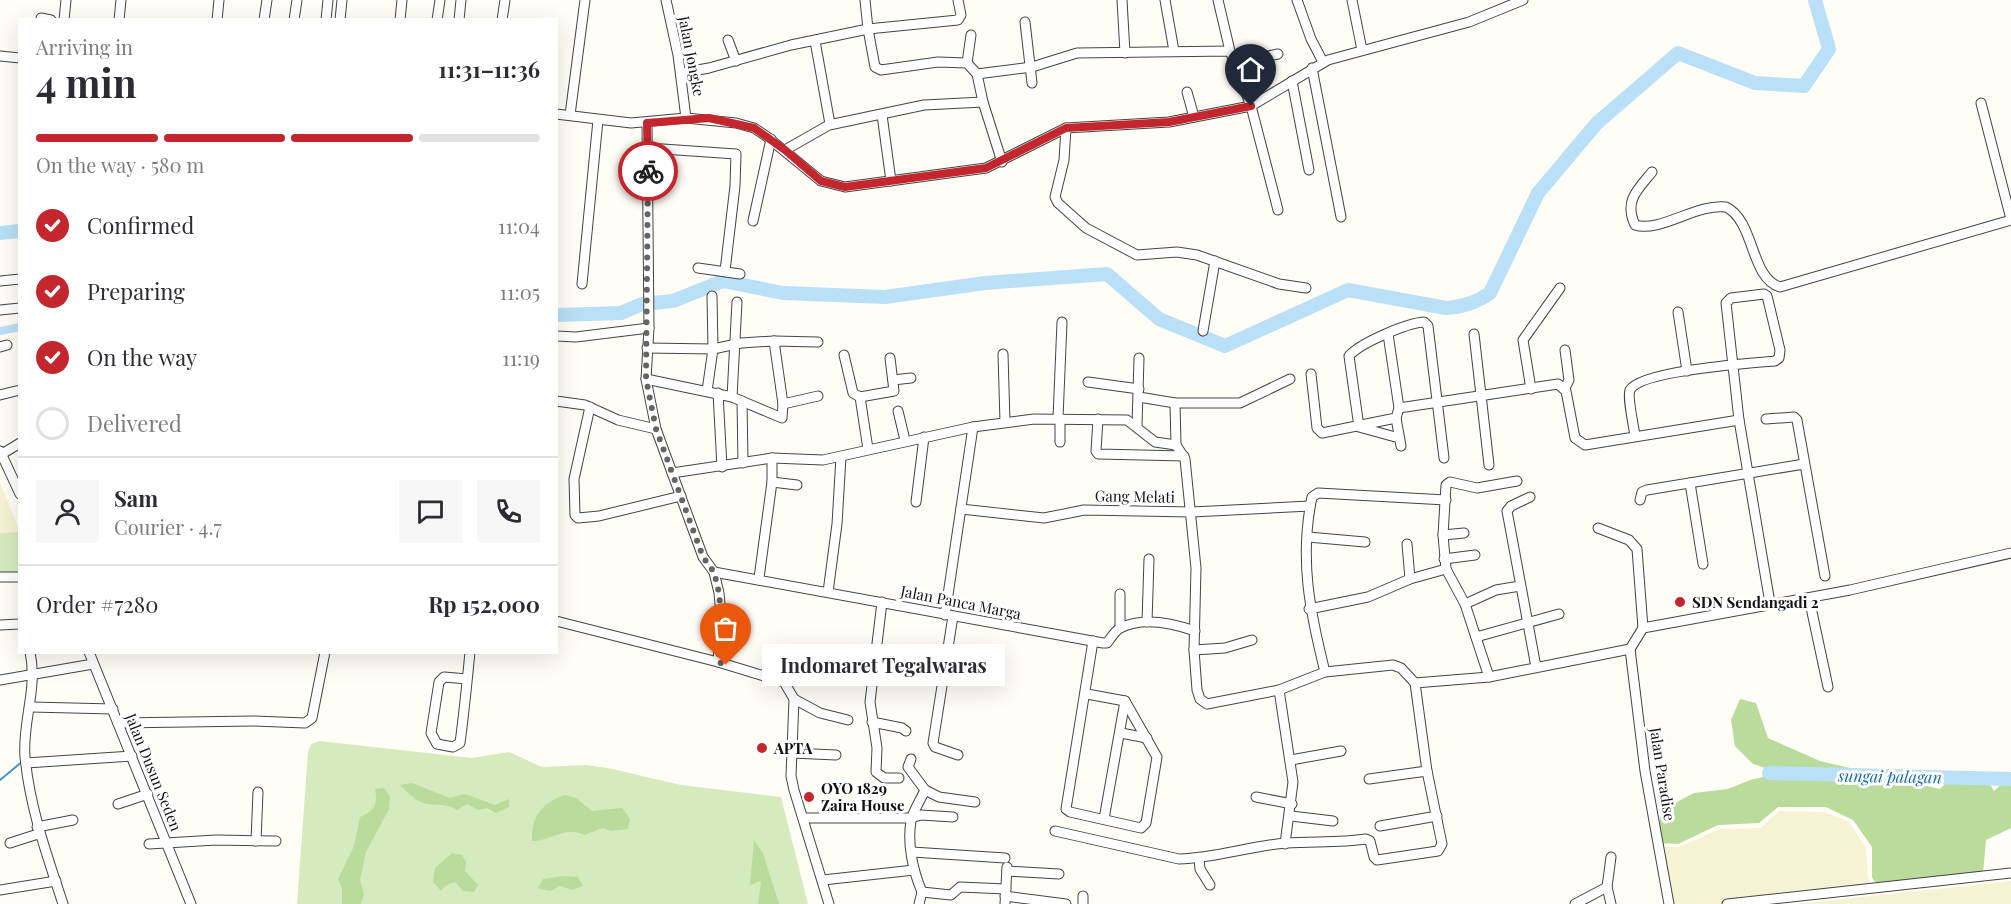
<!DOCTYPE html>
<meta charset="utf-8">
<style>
body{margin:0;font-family:"Playfair Display",serif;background:#f7f7f7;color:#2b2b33;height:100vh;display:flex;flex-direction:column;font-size:22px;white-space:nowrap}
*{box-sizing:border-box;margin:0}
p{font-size:20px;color:#7c7c81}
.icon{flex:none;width:33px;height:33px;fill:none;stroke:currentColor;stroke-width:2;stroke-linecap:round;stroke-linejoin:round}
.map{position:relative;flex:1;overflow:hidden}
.sheet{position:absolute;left:18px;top:18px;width:540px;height:636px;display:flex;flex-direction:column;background:#fff;border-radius:0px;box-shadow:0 6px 24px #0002}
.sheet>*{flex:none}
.pin{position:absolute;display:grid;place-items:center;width:51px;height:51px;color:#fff;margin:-62px -26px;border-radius:50% 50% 50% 0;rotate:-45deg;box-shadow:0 0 6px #0007}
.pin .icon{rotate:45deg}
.courier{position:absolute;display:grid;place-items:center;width:60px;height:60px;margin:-30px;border:4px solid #c4262e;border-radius:50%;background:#fff;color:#222;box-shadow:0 2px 8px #0007}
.bubble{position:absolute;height:42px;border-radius:0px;background:#fff;box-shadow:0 6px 24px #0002;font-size:20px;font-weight:700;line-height:42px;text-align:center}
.overview em{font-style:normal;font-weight:700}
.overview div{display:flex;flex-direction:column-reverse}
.overview{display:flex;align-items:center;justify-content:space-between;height:102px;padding:0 18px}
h1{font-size:39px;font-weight:700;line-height:45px}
.bar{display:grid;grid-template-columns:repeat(4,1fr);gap:9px 6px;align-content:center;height:72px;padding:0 18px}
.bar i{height:8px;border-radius:4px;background:#e1e1e2}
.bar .selected{background:#c4262e}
.bar p{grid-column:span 4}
.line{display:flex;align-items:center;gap:15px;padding:0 18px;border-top:2px solid #e1e1e2}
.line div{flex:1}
.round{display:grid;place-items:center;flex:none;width:63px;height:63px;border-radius:0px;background:#f7f7f7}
ol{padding:0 18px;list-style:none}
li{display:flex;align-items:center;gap:18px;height:66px}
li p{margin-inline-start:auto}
li .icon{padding:6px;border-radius:50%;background:#c4262e;color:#fff;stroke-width:4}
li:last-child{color:#7c7c81}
li i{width:33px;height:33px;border:3px solid #e1e1e2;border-radius:50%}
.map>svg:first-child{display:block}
.farmland{fill:#f6f3d4}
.green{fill:#d5ebbd}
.forest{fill:#b9dc9c}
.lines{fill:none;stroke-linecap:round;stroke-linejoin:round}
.stream{stroke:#3f96cf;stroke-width:2}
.canal{stroke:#b9e0f7;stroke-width:8}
.river{stroke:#b9e0f7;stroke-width:14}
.street-casing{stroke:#444;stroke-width:11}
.street{stroke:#fff;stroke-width:9}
.done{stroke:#646461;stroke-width:6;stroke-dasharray:0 10.8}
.route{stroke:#c4262e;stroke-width:8}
.poi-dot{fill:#c4262e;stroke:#fff;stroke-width:2}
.labels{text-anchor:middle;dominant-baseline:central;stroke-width:6;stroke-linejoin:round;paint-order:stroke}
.street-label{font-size:15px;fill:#111;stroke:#fff}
.poi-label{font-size:15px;font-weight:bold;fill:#111;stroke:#fff;text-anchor:start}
.water-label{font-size:16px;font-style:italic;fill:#1768a6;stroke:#fff}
</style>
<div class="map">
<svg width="2011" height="904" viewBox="0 0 2011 904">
<rect width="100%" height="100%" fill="#fffdf5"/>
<g class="farmland">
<polygon points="0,483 19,529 19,532 0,533"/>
<polygon points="1779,811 1825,812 1849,822 1866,848 1868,878 1875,888 1742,904 1672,904 1664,847 1679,847 1719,829 1761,828"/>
<polygon points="2011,881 2011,904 1796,904"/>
</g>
<g class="green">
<polygon points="19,532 19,576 0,576 0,533"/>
<polygon points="319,741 472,758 509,752 542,767 586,765 608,768 681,785 781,797 808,904 297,904 308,752 311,744"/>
</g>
<g class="forest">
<polygon points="1740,699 1756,703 1768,738 1820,761 1940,789 1952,777 1984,774 1994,791 2011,776 2011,828 1986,840 1983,874 1878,887 1872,877 1872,847 1853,820 1826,807 1778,807 1759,823 1718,825 1678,844 1659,843 1660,817 1671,805 1694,793 1728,789 1750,780 1781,773 1753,764 1735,746 1731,720"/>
<path d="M412 783 450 798 465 794 495 805 509 799V807L496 813 487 808 478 810 467 804 457 810C444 803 441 806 428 804 416 802 408 793 400 785Z"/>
<path d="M384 788 390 796 389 809 366 852 360 880 364 894 361 904H342V888L338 879 354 846 360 817C375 810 378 806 375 789Z"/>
<path d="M565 795 576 798 592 811 622 808 630 819 628 829 611 831 603 828 584 835C565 825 552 841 532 841 531 816 542 803 565 795Z"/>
<polygon points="754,840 763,853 779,904 758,904 761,881 750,885"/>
<polygon points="452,853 462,855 466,862 465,871 478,885 474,892 463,891 455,882 445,886 441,891 433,882 435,868"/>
<polygon points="562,876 578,877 583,886 572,890 560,886 550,891 538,888 543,879"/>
</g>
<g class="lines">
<polyline class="stream" points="0,780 23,761"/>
<polyline class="canal" points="0,331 20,327"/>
<g class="river">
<polyline points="0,233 20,231"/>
<path d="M556 315 621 313 642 304 673 301 723 281 783 293 885 297 985 283 1107 274 1159 319 1225 346 1348 290 1446 308C1463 307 1476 303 1490 293L1538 193 1597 123 1678 53 1755 83 1804 86 1829 49 1815 0"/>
<polyline points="1769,773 2011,779"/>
</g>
<defs>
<g id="street">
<polyline points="666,0 678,55 686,118"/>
<polyline points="865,0 868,29 958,20 961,15 958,0"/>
<polyline points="1122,0 1125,53"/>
<polyline points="1165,0 1174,51"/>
<polyline points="1218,0 1230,51"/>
<polyline points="1297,0 1311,39 1323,62"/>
<polyline points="1352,0 1362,50"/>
<polyline points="41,18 51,20"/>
<polyline points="64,20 66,0"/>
<polyline points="119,20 121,0"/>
<polyline points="217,20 219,0"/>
<polyline points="264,20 267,0"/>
<polyline points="294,20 297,0"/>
<polyline points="326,20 328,0"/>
<polyline points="340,20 342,0"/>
<polyline points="400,20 402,0"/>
<polyline points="437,20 440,0"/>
<polyline points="459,20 461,0"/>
<polyline points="502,20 505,0"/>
<polyline points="1025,22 1032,83"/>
<polyline points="728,40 736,61"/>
<polyline points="815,41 830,124"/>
<polyline points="0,56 20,58"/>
<polyline points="967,63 971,35"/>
<polyline points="1234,63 1278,54"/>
<polyline points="1312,68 1341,217"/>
<polyline points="681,73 709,68 791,45 868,29 875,67 881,70 938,62 967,63 977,74 1032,67 1077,53 1230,51 1251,106 1278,210"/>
<polyline points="977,74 983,102 1002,162"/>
<polyline points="1292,81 1309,170"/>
<polyline points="1187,92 1194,117"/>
<polyline points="1981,103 2011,219"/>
<polyline points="556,114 631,123 686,118 736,123 754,128 766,136 821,181 845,187 986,168 1066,128 1169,122 1251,106 1328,60 1469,22 1523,0"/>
<polyline points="570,115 585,0"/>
<polyline points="882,115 891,181"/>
<polyline points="647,123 649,328 646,379 656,429 703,557 714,572 719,593 721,615 718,662"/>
<polyline points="1066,128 1064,160 1055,197 1058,203 1086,228 1137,255 1177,252 1197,255 1279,284 1306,288"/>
<polyline points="648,148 736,154 735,186 725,271"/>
<polyline points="785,150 829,125 924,105 983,102"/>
<path d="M1652 172C1637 190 1624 201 1635 225 1660 233 1697 203 1726 207 1755 221 1750 278 1780 287L2011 220"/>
<polyline points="753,221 771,139"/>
<polyline points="698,268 740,274"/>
<polyline points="0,281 20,279"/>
<polyline points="582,284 598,120"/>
<polyline points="0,310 20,308"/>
<polyline points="1678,312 1687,371"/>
<polyline points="1203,331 1215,261"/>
<polyline points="1388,334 1399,408"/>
<polyline points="1474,334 1489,465"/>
<polyline points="556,336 576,337 649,328"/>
<polyline points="0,347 7,345"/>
<polyline points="647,348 713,349 741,343 774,341"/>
<polyline points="1565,350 1569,380 1565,388"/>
<polyline points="1003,354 1005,422"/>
<polyline points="844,355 853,393 860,397 894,391 890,358"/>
<polyline points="1311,374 1317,428 1322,433 1396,418 1399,408 1558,384 1566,391 1575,438 1585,445 1739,420 1770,603"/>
<polyline points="646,379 732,397 782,418 783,404 774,341 818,342"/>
<polyline points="893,380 911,378"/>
<polyline points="1088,382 1139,389"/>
<polyline points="1531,389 1523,340 1560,288"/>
<polyline points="707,391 713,349 712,296"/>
<polyline points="718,393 722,467"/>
<polyline points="0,395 20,390"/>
<polyline points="732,397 737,302"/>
<polyline points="860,397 868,449"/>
<polyline points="1139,397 1175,403 1240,403 1290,379"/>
<polyline points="556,401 585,405 618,420 656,429"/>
<polyline points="742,401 743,463"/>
<polyline points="1175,403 1176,445"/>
<polyline points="783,404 818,396"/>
<polyline points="590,407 574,479 575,515 578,518 599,516 681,496"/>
<polyline points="898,411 905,440"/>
<polyline points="1058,418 1062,322"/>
<polyline points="1396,418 1401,446"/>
<polyline points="1098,419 1096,451 1098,454 1184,456"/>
<polyline points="1766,419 1794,417 1797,420 1825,576"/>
<polyline points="1137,426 1139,358"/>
<path d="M1635 436C1634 427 1627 397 1630 390 1640 371 1751 363 1775 361L1779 358 1780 350 1767 296 1764 294 1731 298 1726 303 1739 420"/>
<path d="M1399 438 1359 427 1349 356C1360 343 1407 323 1424 322L1428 326 1444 458"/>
<polyline points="1060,442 1060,418"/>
<polyline points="0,451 20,494"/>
<polyline points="2,454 20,443"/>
<polyline points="672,473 772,458 823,460 973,427 1034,419 1127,420 1155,442 1176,445 1185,459 1196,568 1194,650 1197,690 1200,699 1207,704 1279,690 1325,672 1393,665 1401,668 1415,683 1489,677 1630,649"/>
<polyline points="772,482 797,485"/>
<polyline points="1690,483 1703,564"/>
<polyline points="1530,497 1511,506 1507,511 1536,667"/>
<polyline points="1640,500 1642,492 1647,490 1804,464"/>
<polyline points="916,502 924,437"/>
<polyline points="961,509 1044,518 1084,510 1192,512 1310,506"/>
<polyline points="1598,528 1629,540 1637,549 1643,628"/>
<polyline points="1443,535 1464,533"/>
<polyline points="1308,537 1365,542"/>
<polyline points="1407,544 1410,579"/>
<polyline points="1444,559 1475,555"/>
<path d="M714 572 1103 643H1107C1110 639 1115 631 1120 628 1142 617 1172 623 1195 631"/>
<polyline points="0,577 20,577"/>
<polyline points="759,578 772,482 772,458"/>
<polyline points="828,592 837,524 841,457"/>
<polyline points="1809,598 1828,687"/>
<polyline points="882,602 870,702 877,748 876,772 884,778 899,778"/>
<polyline points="1465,604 1496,590 1520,586"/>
<polyline points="1309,609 1368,597 1410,579 1446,569"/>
<polyline points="945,615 973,427"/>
<polyline points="953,616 933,743 935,747 958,755"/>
<polyline points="556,621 718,662 784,682 794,699 791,776 794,790 829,904"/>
<polyline points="1147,622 1149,559"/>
<polyline points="0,625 20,624"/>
<polyline points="1120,628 1120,594"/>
<polyline points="1476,637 1559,614"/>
<polyline points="1630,649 1643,628 1850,590 2011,553"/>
<polyline points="1630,649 1645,771 1669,904"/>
<polyline points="1194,650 1225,648 1252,640"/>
<path d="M30 652C38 689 22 722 25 757 30 809 47 855 63 904"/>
<polyline points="89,652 191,904"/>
<path d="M1325 672C1310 612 1299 559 1312 497L1318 493 1446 500"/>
<polyline points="1489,677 1465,604 1446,569 1443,535 1446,485 1450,482 1477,488 1517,481"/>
<path d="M467 679 444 677 439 682 431 733 437 744 453 747 460 743C464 713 467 683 470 652"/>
<polyline points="0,680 93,664"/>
<polyline points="1279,690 1293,782 1285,844"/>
<polyline points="1087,694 1125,701 1157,757 1146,823 1141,828 1070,812 1066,809 1093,641"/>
<polyline points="794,699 820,713 848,720"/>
<polyline points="31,707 113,709"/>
<polyline points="872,722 902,728 906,731"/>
<polyline points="118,723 254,721 305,723 312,718 325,652"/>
<polyline points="1121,733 1147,738"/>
<polyline points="792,753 836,755"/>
<path d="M911 759 908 767 925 790C921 799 913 811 911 821 907 844 913 871 922 892"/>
<polyline points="1291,760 1341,751"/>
<polyline points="26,763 132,756"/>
<polyline points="1369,779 1427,771"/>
<polyline points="925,790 939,797 975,802"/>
<polyline points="1256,797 1292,804"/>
<polyline points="118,804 148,794"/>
<polyline points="1291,816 1333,821"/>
<polyline points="803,818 911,818 921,815 953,817"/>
<polyline points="1104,819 1125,701"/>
<polyline points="1380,826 1437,816"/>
<polyline points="37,827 73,820"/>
<path d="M1055 831 1179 859C1216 858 1250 846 1286 843 1313 841 1339 843 1366 839L1370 841 1374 857 1377 860 1438 851 1442 844 1427 771 1415 683"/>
<polyline points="256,841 258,792"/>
<polyline points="10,843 38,834"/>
<polyline points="149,844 216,840 276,841"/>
<polyline points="912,852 1005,858"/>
<polyline points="1199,859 1200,869 1210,885"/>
<polyline points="1007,871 1059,874"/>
<polyline points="823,880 914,870"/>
<polyline points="0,890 56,881"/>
<polyline points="1005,896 1066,904"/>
<polyline points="919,904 922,892 951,895 960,887 1006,889"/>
<polyline points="1005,904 1007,867"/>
<polyline points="1083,904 1083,896"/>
<polyline points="1575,904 1607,887"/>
<polyline points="1611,904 1607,887 1611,857"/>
<polyline points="1727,904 2011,873"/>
</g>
</defs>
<use href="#street" class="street-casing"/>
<use href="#street" class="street"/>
</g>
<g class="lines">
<polyline class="done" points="648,171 646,379 656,429 703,557 714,572 719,593 721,615 718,662 726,665"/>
<polyline class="route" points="648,171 647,123 709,118 754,128 785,150 821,181 845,187 986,168 1066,128 1169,122 1251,106"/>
</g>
<g class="poi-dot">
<circle cx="1680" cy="602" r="6"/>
<circle cx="762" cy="748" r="6"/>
<circle cx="809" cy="797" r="6"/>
</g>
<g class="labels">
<g class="street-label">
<text transform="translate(692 56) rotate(79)">Jalan Jongke</text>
<text transform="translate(1135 496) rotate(1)">Gang Melati</text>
<text transform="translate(961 602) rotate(11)">Jalan Panca Marga</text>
<text transform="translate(154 772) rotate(68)">Jalan Dusun Seden</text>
<text transform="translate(1663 774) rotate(81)">Jalan Paradise</text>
</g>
<g class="poi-label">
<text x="1692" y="602">SDN Sendangadi 2</text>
<text x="774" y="748">APTA</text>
<text x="821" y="788">OYO 1829<tspan x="821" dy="17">Zaira House</tspan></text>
</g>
<g class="water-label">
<text transform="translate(1890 776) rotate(1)">sungai palagan</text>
</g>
</g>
</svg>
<div class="pin" style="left:726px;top:665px;background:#ea580c"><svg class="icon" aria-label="bag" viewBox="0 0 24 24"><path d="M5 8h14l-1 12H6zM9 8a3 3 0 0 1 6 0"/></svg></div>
<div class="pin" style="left:1251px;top:106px;background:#1f2937"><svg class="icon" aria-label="home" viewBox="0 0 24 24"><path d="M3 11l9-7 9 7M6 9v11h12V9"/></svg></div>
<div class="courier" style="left:648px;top:171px"><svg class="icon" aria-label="bike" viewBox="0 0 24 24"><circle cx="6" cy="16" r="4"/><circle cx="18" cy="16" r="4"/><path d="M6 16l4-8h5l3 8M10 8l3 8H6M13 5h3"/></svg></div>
<div class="bubble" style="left:762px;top:644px;width:243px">Indomaret Tegalwaras</div>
<section class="sheet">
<div class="overview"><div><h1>4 min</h1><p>Arriving in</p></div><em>11:31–11:36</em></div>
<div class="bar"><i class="selected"></i><i class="selected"></i><i class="selected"></i><i></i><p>On the way · 580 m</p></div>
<ol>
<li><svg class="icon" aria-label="check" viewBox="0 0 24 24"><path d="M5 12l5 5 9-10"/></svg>Confirmed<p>11:04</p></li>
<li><svg class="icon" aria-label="check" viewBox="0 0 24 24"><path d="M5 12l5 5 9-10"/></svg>Preparing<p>11:05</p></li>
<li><svg class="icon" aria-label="check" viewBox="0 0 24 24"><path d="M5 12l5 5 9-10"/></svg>On the way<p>11:19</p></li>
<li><i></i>Delivered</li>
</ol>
<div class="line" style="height:108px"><a class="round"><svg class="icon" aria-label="person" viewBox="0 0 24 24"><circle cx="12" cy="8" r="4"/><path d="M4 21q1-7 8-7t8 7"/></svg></a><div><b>Sam</b><p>Courier · 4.7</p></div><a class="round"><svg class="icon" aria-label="chat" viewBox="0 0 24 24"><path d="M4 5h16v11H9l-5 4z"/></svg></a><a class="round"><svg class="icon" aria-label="phone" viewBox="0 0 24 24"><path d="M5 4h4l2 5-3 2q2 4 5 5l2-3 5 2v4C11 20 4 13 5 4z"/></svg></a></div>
<div class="line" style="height:78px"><div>Order #7280</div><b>Rp 152,000</b></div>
</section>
</div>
